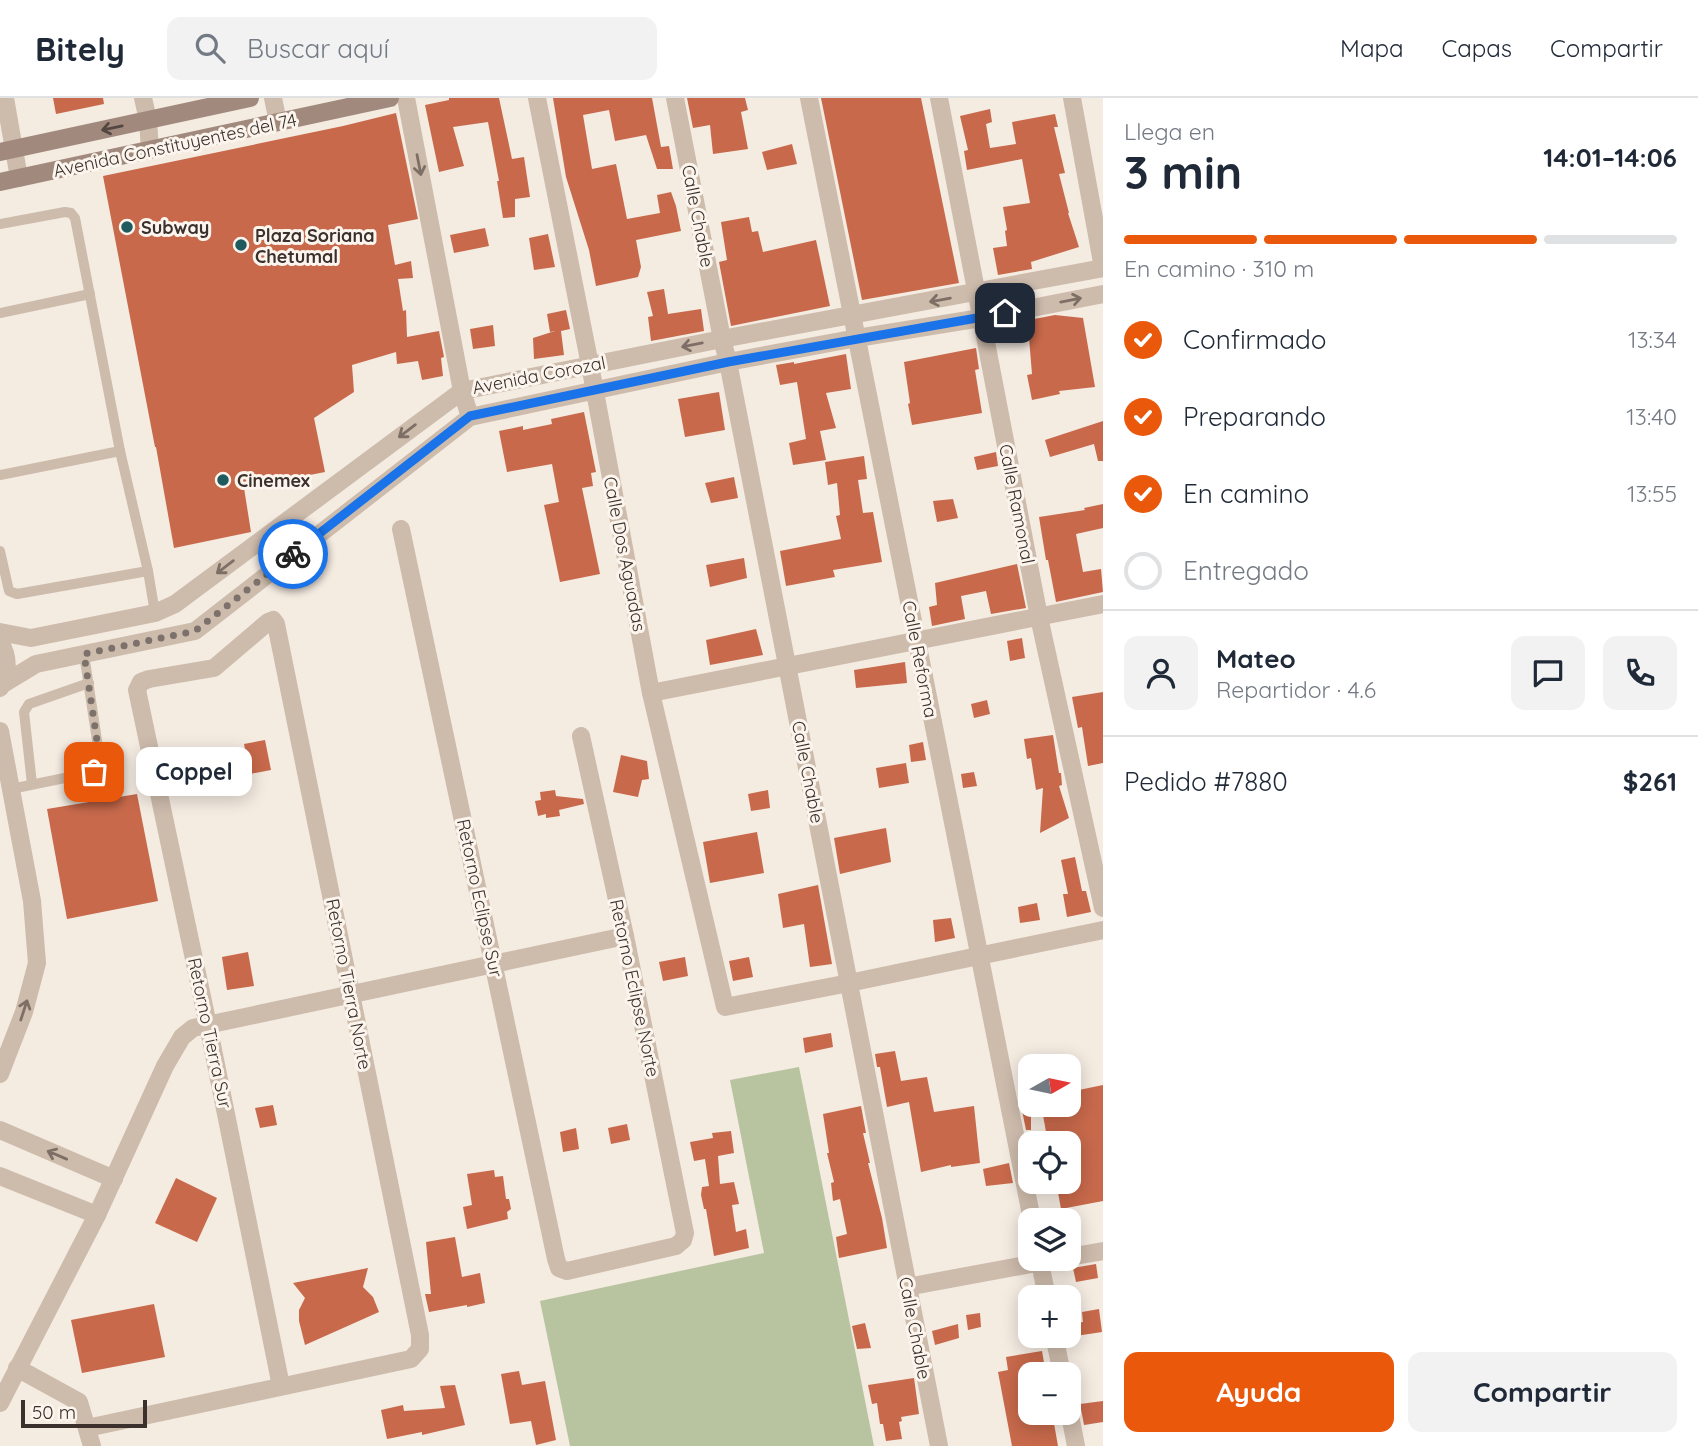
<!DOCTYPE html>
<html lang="es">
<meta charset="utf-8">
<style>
body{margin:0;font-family:Quicksand,sans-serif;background:#f2f2f3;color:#1f2937;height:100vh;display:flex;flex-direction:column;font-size:26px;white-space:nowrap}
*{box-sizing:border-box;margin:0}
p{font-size:23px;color:#747a83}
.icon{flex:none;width:38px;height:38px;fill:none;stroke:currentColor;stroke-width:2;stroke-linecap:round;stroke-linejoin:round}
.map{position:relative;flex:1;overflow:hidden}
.sheet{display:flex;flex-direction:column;background:#fff;width:595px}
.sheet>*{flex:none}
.needle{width:46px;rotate:81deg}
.tools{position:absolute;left:1018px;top:956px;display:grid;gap:14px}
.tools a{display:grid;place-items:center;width:63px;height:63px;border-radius:14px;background:#fff;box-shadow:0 4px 18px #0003;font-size:35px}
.scale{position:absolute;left:21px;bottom:18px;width:126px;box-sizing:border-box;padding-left:7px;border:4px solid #3b302b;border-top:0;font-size:19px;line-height:24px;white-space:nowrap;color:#3b302b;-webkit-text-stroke:5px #fbf5ee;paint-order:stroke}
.pin{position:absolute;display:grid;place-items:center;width:60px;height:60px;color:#fff;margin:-30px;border-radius:14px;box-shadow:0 4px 10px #0006}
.courier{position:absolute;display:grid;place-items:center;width:70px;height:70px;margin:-35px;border:5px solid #1a73e8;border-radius:50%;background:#fff;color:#222;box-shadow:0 2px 9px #0007}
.bubble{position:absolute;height:49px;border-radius:14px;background:#fff;box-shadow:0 4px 18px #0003;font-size:23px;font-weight:800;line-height:49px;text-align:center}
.summary em{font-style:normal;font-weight:800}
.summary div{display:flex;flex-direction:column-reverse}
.summary{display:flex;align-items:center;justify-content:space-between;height:119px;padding:0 21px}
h1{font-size:46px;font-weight:800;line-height:52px}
.bar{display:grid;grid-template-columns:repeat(4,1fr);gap:10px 7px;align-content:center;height:84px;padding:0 21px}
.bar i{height:9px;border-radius:5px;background:#e0e1e3}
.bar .active{background:#ea580c}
.bar p{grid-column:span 4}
.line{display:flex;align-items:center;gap:18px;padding:0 21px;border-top:2px solid #e0e1e3}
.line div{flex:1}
.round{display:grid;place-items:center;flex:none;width:74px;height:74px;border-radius:14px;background:#f2f2f3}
ol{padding:0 21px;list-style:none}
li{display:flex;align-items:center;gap:21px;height:77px}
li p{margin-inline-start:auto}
li .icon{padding:7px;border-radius:50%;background:#ea580c;color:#fff;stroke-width:4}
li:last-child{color:#747a83}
li i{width:38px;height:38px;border:4px solid #e0e1e3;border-radius:50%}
.action{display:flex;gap:14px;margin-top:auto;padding:14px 21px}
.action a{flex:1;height:80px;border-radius:14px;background:#ea580c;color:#fff;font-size:28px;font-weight:800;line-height:80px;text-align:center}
.action a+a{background:#f2f2f3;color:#1f2937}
header{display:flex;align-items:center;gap:42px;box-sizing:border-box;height:98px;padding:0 35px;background:#fff;border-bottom:2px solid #e0e1e3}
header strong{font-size:33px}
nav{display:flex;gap:38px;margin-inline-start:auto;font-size:24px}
.search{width:490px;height:63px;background:#f2f2f3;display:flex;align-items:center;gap:18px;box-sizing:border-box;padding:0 24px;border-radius:14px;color:#747a83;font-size:26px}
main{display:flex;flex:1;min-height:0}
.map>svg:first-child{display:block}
.green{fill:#b8c4a0}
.building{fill:#c8694b}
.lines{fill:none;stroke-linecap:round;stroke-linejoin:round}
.service{stroke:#cdbbac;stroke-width:10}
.minor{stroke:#cdbbac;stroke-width:18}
.tertiary{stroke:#cdbbac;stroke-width:18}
.secondary{stroke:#a18a7d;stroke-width:18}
.oneway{stroke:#544640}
.oneway2{stroke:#7d6f65}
.done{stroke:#7c716b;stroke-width:7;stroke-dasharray:0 12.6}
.route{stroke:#1a73e8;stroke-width:9}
.poi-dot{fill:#1f5a5e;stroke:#fbf5ee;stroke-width:2.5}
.labels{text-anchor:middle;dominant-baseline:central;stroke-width:6;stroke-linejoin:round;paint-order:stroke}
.street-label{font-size:18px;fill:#3b302b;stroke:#fbf5ee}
.poi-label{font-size:18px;font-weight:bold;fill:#3b302b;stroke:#fbf5ee;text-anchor:start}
</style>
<header>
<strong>Bitely</strong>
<div class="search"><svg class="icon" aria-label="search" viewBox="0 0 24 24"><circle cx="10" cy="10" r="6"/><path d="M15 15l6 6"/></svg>Buscar aquí</div>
<nav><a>Mapa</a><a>Capas</a><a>Compartir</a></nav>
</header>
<main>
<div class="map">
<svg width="1103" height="1348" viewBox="0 0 1103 1348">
<rect width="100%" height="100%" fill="#f4ebe1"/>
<polygon class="green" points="799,969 874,1348 570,1348 540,1203 764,1155 730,982"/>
<g class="building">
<polygon points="53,0 103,0 104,6 56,16"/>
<polygon points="449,0 499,0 512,61 524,59 530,99 515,101 515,119 503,120 497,83 499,83 488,24 453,29 464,68 439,74 425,7 449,2"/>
<polygon points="553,0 652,0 661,49 669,48 673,71 657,71 646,37 615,43 609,12 583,17 592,71 616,66 627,121 660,115 657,97 671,94 676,108 681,133 636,142 641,169 638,179 596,188 589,152 566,79"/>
<polygon points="687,0 745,0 748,12 741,14 748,51 713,56 710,27 693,30"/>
<polygon points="821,0 921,0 959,185 862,202"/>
<polygon points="990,11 992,24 986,26 990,50 1016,46 1012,24 1055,16 1058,29 1054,29 1065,75 1059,76 1069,115 1068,115 1079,149 1031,164 1032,171 998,177 993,150 1007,148 1005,133 1007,132 1003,109 1030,105 1022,61 967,72 964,53 968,52 960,18"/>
<polygon points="396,15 418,121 388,127 395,167 411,163 413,180 398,181 403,213 406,212 407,239 439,233 444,259 441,260 443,278 422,282 418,263 397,266 396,254 352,267 354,294 314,320 325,374 244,390 251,434 174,450 156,349 155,349 103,78 343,28"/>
<polygon points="792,46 797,66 767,72 762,54"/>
<polygon points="749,119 752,134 758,133 763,154 816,142 830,208 731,228 719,164 727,162 721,124"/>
<polygon points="485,130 489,148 454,155 450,137"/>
<polygon points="548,136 555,169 534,172 529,140"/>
<polygon points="664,191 668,216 701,211 704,233 651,243 648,219 653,218 647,194"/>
<polygon points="566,212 570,231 561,233 564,257 534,261 533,240 555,233 550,234 547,216"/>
<polygon points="1055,217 1083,220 1095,289 1059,293 1060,296 1032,302 1027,277 1032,276 1029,240 1002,245 998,228"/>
<polygon points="493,227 495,248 473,251 470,231"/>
<polygon points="976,250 979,271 975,272 982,315 912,327 908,306 910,305 904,264"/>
<polygon points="846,256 851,291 826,295 836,330 820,333 826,362 793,367 789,345 806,341 797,284 780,287 776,267 794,264 794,266"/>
<polygon points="719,294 725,332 685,339 678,301"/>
<polygon points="584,314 596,374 591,375 593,388 582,390 600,476 560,484 544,407 559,404 552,366 507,374 499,333 523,328 523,332 552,326 551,321"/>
<polygon points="1103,323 1103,363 1098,363 1094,346 1050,359 1045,342"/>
<polygon points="996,354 998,368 977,372 974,359"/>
<polygon points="864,358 867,381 858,382 863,415 873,414 882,464 833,472 835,479 786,488 780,453 841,441 836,418 840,417 837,385 828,387 825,364"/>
<polygon points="734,379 738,400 711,405 705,385"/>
<polygon points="953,401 958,420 937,424 933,403"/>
<polygon points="1103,406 1103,430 1076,436 1083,474 1101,471 1103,494 1056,504 1048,462 1046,462 1039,419 1085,412 1084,410"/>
<polygon points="744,460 747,480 710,489 706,467"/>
<polygon points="1017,466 1026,510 991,516 986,493 961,498 965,521 932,528 929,509 937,507 935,485"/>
<polygon points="756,531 763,557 710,567 706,542"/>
<polygon points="1022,540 1025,560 1010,563 1007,543"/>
<polygon points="905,564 907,585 856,590 854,572"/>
<polygon points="1103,594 1103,665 1088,668 1082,629 1078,630 1072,599"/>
<polygon points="987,602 990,616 974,620 971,606"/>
<polygon points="1053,637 1059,675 1061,675 1062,687 1059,688 1069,720 1040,735 1043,690 1036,692 1031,660 1027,661 1024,641"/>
<polygon points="265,642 271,672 250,676 244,646"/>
<polygon points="923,644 926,662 911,664 909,647"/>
<polygon points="621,657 647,663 649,681 642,682 638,699 613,694"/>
<polygon points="906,665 909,685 879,690 876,670"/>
<polygon points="974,674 977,688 963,690 961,676"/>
<polygon points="555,692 556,698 583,701 584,706 559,712 560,718 546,720 546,716 538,718 535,703 541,702 540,694"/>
<polygon points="768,692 770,710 751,713 748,696"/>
<polygon points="137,696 158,803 67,821 47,711"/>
<polygon points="886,730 891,764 840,776 834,740"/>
<polygon points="757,734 764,775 710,785 703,744"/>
<polygon points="1075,759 1082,793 1086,793 1091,814 1067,819 1063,796 1068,796 1061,762"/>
<polygon points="818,787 832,866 810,869 804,826 783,830 778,796"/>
<polygon points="1037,805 1040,822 1020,825 1018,809"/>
<polygon points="951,820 955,840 935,844 933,822"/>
<polygon points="248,854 254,888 227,892 222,859"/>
<polygon points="685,859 688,878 663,883 659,864"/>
<polygon points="749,859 753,879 733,883 729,863"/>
<polygon points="831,935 833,949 805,955 803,940"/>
<polygon points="895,953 901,983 927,979 934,1014 974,1008 980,1065 951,1069 951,1067 921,1074 909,1004 887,1009 880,969 877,969 875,956"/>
<polygon points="1103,987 1103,1103 1061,1111 1057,1089 1069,1087 1069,1045 1048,1045 1041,1006 1069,1006 1069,994"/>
<polygon points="1031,991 1031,1032 1026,1032 1018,993"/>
<polygon points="273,1007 277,1027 260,1030 255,1010"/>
<polygon points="861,1008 866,1035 863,1035 870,1065 868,1065 882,1120 887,1150 839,1160 836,1139 847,1136 840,1101 833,1103 831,1085 834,1084 827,1055 829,1055 823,1016"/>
<polygon points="627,1026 630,1042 611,1046 608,1030"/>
<polygon points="576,1030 579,1051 563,1054 560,1034"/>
<polygon points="731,1033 734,1055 718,1058 720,1086 734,1084 739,1106 732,1107 736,1134 746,1131 749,1150 714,1158 706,1111 704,1111 701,1097 702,1089 709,1088 705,1061 694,1063 690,1044 713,1040 712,1035"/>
<polygon points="1009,1065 1013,1085 986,1088 983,1071"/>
<polygon points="494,1072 495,1079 503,1078 506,1101 509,1101 511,1111 507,1114 508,1121 467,1131 463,1109 472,1107 467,1076"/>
<polygon points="176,1080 217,1100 197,1144 155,1125"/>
<polygon points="455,1139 462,1179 480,1175 485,1205 467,1209 467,1207 429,1214 425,1196 431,1196 426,1144"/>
<polygon points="1096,1166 1098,1180 1076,1184 1073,1170"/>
<polygon points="368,1170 363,1189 373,1199 379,1214 305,1247 299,1223 299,1212 305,1200 293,1185"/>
<polygon points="154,1206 165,1259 82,1275 71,1222"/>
<polygon points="1099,1211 1102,1234 1069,1239 1069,1226 1083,1224 1082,1214"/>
<polygon points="980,1215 981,1229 968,1232 966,1217"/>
<polygon points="865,1225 871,1250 857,1251 852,1228"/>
<polygon points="958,1226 959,1240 935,1247 932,1233"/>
<polygon points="1042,1253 1046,1276 1031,1276 1031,1314 1052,1314 1058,1348 1012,1348 998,1274 1008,1272 1006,1259"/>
<polygon points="519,1273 522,1287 545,1283 556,1342 536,1347 531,1323 510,1326 501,1276"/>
<polygon points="914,1280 919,1316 901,1319 902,1323 899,1324 902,1341 886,1343 883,1326 880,1326 877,1305 872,1306 868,1287"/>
<polygon points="455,1287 465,1327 422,1337 422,1334 387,1341 381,1312 403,1307 404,1313 445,1310 440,1288"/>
<polygon points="1103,1303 1103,1324 1084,1327 1080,1306"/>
</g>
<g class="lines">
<g class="service">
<polyline points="0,126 65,114 71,115 75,120 120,353 148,473 155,515"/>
<polyline points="0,215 90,196"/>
<polyline points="0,377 120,353"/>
<polyline points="0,453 9,493 17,496 148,473"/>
<polyline points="32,686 24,614 29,606 89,585"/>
<polyline points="11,691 94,674 101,669 84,556"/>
</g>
<g class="minor">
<polyline points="5,0 19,80"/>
<polyline points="143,0 148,22 150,52"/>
<polyline points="273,0 278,24"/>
<polyline points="406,0 462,293 470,319"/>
<polyline points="537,0 590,267 651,595 725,909 849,885 1103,832"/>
<polyline points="675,0 722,241 728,264 939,1348"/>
<polyline points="809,0 1032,1122"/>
<polyline points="939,0 1039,519 1103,810"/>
<polyline points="1072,0 1103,170"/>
<polyline points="401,431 556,1161 559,1170 567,1173 676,1148 683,1142 685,1135 625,838 581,638"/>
<polyline points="0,534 31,540 155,515 175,506 462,293 722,241 1103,170"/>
<polyline points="3,586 36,566 195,533 470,319 728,264 857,240 981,220 1103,196"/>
<polyline points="651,595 1103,506"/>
<polyline points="0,1032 114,1081"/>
<polyline points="0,1078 97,1117"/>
<polyline points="1069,1159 1103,1153"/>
<polyline points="1039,1160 1047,1199"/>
<polyline points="907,1189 1063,1160"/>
<polyline points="1054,1237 1062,1276"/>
<polyline points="17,1270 79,1304 92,1348"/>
<polyline points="0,1305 97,1117 165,968 182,939 193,930 625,838"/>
<polyline points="1069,1312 1076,1348"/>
<polyline points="87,1330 411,1261 420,1251 420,1237 276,526 273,522 268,524 214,570 149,581 141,584 137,592 208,927 281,1288"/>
</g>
<g class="tertiary">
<path d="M0 544C9 559 9 576 0 590"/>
<polyline points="0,633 32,803 37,865 24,914 0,976"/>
</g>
<g class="secondary">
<polyline points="0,54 250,0"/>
<polyline points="0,84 390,0"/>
</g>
</g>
<defs><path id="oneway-shaft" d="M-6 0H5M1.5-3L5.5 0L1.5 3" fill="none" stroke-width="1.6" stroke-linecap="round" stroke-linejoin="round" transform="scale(1.75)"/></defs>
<use class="oneway" href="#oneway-shaft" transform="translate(112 30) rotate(168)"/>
<g class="oneway2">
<use href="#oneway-shaft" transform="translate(419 67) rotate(79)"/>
<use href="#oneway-shaft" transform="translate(940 202) rotate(170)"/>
<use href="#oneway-shaft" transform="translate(1071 202) rotate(-11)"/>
<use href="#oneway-shaft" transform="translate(692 247) rotate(169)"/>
<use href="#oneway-shaft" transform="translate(407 333) rotate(143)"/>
<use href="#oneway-shaft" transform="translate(225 469) rotate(143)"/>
<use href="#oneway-shaft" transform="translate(24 912) rotate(-72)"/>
<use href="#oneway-shaft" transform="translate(57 1057) rotate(-157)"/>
</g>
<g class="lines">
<polyline class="done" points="94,674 101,669 84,556 195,533 293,456"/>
<polyline class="route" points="293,456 470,318 728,264 1005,215"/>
</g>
<g class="poi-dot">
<circle cx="127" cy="129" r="7"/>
<circle cx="241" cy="147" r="7"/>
<circle cx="223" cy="382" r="7"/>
</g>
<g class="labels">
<g class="street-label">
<text transform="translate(175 47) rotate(-12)">Avenida Constituyentes del 74</text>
<text transform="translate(698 118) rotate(79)">Calle Chable</text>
<text transform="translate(539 277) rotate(-11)">Avenida Corozal</text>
<text transform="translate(1017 406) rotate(79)">Calle Ramonal</text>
<text transform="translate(625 456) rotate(79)">Calle Dos Aguadas</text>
<text transform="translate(920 561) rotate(79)">Calle Reforma</text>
<text transform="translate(808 674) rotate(79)">Calle Chable</text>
<text transform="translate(480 800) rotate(78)">Retorno Eclipse Sur</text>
<text transform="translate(349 886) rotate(79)">Retorno Tierra Norte</text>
<text transform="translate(635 890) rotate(78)">Retorno Eclipse Norte</text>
<text transform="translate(210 935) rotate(78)">Retorno Tierra Sur</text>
<text transform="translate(915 1230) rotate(79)">Calle Chable</text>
</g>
<g class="poi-label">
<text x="141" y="129">Subway</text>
<text x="255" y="137">Plaza Soriana<tspan x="255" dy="21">Chetumal</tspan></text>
<text x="237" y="382">Cinemex</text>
</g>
</g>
</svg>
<div class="tools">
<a><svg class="needle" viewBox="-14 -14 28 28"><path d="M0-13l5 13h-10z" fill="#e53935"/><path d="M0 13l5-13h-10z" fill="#747a83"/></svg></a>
<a><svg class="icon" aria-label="locate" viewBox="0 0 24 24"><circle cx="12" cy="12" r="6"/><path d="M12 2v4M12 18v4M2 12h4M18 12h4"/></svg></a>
<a><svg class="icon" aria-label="layers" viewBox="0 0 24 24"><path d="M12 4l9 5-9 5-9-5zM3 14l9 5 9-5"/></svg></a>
<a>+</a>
<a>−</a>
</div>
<div class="scale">50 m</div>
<div class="pin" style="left:94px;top:674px;background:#ea580c"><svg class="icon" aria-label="bag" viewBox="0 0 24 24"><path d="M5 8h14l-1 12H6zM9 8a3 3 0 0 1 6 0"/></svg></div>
<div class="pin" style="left:1005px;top:215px;background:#1f2937"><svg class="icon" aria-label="home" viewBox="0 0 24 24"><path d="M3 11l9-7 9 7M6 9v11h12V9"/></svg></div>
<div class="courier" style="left:293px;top:456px"><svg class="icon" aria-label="bike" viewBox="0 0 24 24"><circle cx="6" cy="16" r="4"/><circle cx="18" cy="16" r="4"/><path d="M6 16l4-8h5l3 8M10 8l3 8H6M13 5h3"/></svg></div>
<div class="bubble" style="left:136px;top:649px;width:116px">Coppel</div>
</div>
<section class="sheet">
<div class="summary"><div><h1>3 min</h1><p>Llega en</p></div><em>14:01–14:06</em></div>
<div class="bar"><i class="active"></i><i class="active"></i><i class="active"></i><i></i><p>En camino · 310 m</p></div>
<ol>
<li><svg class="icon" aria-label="check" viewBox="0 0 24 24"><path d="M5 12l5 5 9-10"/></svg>Confirmado<p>13:34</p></li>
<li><svg class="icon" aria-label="check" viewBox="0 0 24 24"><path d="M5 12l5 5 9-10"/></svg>Preparando<p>13:40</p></li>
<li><svg class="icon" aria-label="check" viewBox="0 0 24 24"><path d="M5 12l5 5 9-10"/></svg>En camino<p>13:55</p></li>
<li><i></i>Entregado</li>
</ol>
<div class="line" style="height:126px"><a class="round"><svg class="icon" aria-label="person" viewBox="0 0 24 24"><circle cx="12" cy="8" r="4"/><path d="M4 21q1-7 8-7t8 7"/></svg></a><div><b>Mateo</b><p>Repartidor · 4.6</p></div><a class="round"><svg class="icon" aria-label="chat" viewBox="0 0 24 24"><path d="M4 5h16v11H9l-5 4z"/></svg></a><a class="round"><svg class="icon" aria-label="phone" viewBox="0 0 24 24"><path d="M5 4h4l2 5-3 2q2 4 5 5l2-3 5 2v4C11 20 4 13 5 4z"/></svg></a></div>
<div class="line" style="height:91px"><div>Pedido #7880</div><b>$261</b></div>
<div class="action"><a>Ayuda</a><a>Compartir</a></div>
</section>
</main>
